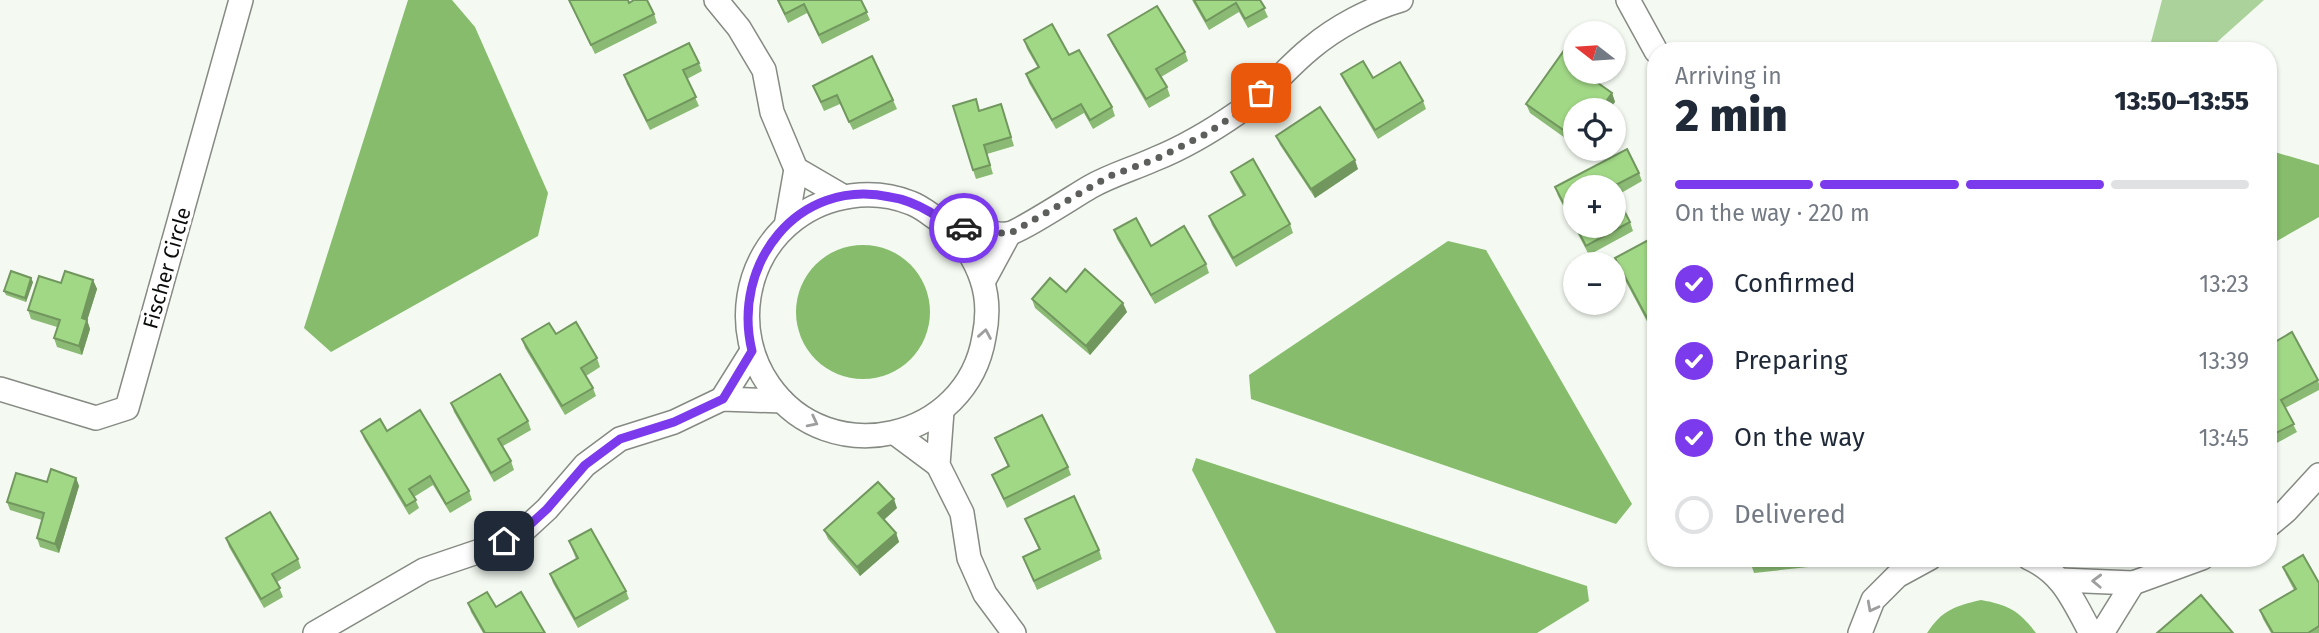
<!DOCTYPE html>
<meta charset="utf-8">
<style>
body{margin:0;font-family:"Fira Sans",sans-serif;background:#f2f2f3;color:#1f2937;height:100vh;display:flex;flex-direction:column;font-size:26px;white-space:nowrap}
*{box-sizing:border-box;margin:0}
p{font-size:23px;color:#747a83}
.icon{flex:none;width:38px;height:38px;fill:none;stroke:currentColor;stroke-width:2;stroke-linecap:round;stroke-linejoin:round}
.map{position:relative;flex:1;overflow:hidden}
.sheet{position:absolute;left:1647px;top:42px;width:630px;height:525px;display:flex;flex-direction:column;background:#fff;border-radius:28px;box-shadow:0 2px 5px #0004}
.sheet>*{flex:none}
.needle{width:46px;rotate:287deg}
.tools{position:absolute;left:1563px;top:21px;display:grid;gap:14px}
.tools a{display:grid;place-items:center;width:63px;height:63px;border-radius:50%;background:#fff;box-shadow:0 2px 5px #0004;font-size:35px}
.pin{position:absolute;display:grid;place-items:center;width:60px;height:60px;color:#fff;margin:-30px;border-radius:14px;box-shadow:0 4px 10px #0006}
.courier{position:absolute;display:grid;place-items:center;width:70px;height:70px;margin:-35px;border:5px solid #7c3aed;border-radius:50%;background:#fff;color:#222;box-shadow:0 2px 9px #0007}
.headline em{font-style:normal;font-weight:800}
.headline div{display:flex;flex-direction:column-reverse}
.headline{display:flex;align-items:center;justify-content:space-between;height:119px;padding:0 28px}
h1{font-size:46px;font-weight:800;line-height:52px}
.bar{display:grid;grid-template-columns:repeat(4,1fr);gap:10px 7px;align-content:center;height:84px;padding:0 28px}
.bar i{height:9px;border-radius:5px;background:#e0e1e3}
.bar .on{background:#7c3aed}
.bar p{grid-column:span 4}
ol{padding:0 28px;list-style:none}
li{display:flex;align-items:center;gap:21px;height:77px}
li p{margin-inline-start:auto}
li .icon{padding:7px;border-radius:50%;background:#7c3aed;color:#fff;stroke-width:4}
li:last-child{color:#747a83}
li i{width:38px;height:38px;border:4px solid #e0e1e3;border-radius:50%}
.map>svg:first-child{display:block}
.green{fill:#acd29b}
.water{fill:#86bc6c}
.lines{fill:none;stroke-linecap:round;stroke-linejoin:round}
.minor-casing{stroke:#858a83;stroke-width:26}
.minor{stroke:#fff;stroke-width:23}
.wall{fill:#8aba73;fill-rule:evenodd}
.shaded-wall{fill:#71975e}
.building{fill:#a1d886;stroke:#71975e;stroke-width:2}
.oneway{stroke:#9d9e9d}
.done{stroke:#5c5f5b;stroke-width:7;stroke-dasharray:0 12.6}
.route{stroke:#7c3aed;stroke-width:9}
.labels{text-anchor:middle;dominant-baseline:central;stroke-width:7;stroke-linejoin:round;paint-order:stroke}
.street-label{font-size:21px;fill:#0a0c0a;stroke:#fff}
</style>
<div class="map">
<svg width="2319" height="633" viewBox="0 0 2319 633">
<rect width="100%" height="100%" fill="#f4faf2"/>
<polygon class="green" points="2162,0 2264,0 2207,51 2145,51 2151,42"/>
<g class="water">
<polygon points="408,0 452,0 475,27 548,193 538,236 331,352 304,328"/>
<polygon points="2268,150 2319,165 2319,217 2268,246"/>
<polygon points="1448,241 1486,250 1632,504 1616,524 1251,399 1249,375"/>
<circle cx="863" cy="312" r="67"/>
<polygon points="1196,458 1587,586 1589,601 1537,633 1276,633 1192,470"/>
<path d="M1981 600C2009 605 2019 611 2036 633H1927C1942 610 1955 606 1981 600Z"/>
</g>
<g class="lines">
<defs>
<g id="minor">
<polyline points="716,0 739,28 764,70 772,112 796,169 844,197"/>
<polyline points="1628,0 1656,51"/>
<polyline points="786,226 796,169"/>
<path d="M949 226C963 243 975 258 982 280 988 298 988 318 984 337 967 441 829 472 769 385 732 332 744 257 795 219 828 194 873 188 911 203 925 208 937 221 949 226 957 229 999 235 1007 234 1018 233 1076 195 1090 187 1111 175 1133 169 1155 159 1185 147 1213 130 1239 112 1266 95 1286 68 1311 48 1336 27 1370 9 1401 0"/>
<polyline points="983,282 1009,234"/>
<polyline points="0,389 96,418 127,408 241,0"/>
<polyline points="722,399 752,351"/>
<polyline points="942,411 938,465 962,513 969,558 985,594 1014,633"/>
<polyline points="895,433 938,465"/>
<polyline points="2268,526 2286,511 2319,475"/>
<path d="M2029 558C2064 574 2073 601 2091 633"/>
<polyline points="2061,580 2133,583 2202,558"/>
<polyline points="315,633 424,570 486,549 522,532 547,509 585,465 620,439 674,422 722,399 782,401"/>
<polyline points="1860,633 1873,600 1897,576 1930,558"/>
<polyline points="2102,633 2133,583"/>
</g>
</defs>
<use href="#minor" class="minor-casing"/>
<use href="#minor" class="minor"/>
</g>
<g class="wall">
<polygon points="569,0 629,3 654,14 657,23 595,54"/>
<polygon points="777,0 861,0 870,20 822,44 807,13 788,23"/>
<polygon points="1192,0 1260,0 1268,17 1248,28 1239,12 1209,30"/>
<polygon points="1108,35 1185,52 1188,61 1161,77 1167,87 1170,96 1149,108 1112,44"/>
<polygon points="1024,40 1069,55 1112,107 1115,116 1093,129 1084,113 1056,129 1029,83 1026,74 1038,68 1027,49"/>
<polygon points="699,63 702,71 687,79 699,106 650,130 627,84 624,75"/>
<polygon points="1594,72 1590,78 1612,93 1615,102 1575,110 1575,145 1530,113 1526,104"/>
<polygon points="1341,74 1373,78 1423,101 1426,109 1378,139 1345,83"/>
<polygon points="813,86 893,100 897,109 853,130 840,104 824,111"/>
<polygon points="1001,104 1014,146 987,154 993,174 976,179 973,170 980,111"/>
<polygon points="1276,136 1358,169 1315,198 1280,145"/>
<polygon points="1231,172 1290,224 1293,233 1236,267 1212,225 1209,216 1243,196 1234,180"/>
<path d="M1639 173 1642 181 1616 196 1630 222 1633 231 1589 255 1558 196 1555 187ZM1575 187H1614V226Z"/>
<polygon points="1114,230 1151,246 1206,264 1209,273 1155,304 1117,239"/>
<polygon points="1656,236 1656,324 1650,327 1618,267 1615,258"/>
<polygon points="93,280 97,289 87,320 90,329 82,355 57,347 54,338 57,327 31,319 28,310 61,283"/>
<polygon points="33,282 26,302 6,295 4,291"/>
<polygon points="1066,292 1127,312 1090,355 1035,308 1032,299"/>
<polygon points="556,334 597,358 600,367 586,376 593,388 596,396 565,415 525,348 522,339"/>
<polygon points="2268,346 2318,380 2319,384 2319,390 2285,408 2297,432 2273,445 2268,435"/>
<polygon points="451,403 528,421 531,430 503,446 511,461 514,470 494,482 454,412"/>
<polygon points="361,431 387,431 469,491 472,500 450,513 433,485 414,497 419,508 409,515 364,439"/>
<polygon points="995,438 1068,467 1071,475 1007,508 992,475 1008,467"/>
<polygon points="76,478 79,486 59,553 40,547 37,538 42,520 10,510 7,502 47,482"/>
<polygon points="897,508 884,520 896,533 899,542 860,576 828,539 824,530"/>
<polygon points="1025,519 1099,550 1102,559 1037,590 1023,557 1039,550"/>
<polygon points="226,538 298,559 301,568 277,582 283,597 264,608 229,547"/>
<polygon points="569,541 626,591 629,599 578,628 553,583 550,574 576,559"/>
<polygon points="1751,558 1835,558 1836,564 1754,573 1751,564"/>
<polygon points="2283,567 2319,583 2319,633 2271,633 2263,619 2260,610 2294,590 2286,575"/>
<polygon points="468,603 496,607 545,633 483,633 471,612"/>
</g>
<g class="shaded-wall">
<polygon points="1585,72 1594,72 1587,82 1584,73"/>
<polygon points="1612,93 1615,102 1609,110 1600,110"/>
<polygon points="1355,160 1358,169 1315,198 1311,189"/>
<polygon points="31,278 33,282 26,302 25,298"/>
<polygon points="93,280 97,289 87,321 87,320 90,329 82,355 79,346 82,318"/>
<polygon points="1123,303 1127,312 1090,355 1086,346"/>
<polygon points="76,478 79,486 59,553 55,544"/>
<polygon points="894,499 897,508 881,522 878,513"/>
<polygon points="896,533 899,542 860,576 857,567"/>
</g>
<g class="building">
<polygon points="569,0 628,0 629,3 634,0 647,0 654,14 591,45"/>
<polygon points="778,0 861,0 867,12 819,35 804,4 785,14"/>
<polygon points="1194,0 1260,0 1265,8 1245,19 1236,3 1206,21"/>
<polygon points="1157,6 1185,52 1156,69 1167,87 1146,99 1108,35"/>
<polygon points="1052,24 1069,55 1079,50 1112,107 1090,120 1081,104 1052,120 1026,74 1039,67 1024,40"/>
<polygon points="1575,35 1575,72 1585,72 1584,73 1612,93 1600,110 1575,110 1575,138 1526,104"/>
<polygon points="689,43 699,63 683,70 696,97 647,121 624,75"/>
<polygon points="872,56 893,100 849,122 837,95 821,102 813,86"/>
<polygon points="1363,61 1373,78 1400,62 1423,101 1375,130 1341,74"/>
<polygon points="976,99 979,111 1001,104 1011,137 984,145 990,165 973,170 953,106"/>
<polygon points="1320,107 1355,160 1311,189 1276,136"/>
<polygon points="1627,149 1639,173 1612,187 1575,187 1575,226 1614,226 1614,191 1630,222 1586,246 1555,187"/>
<polygon points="1253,159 1290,224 1233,258 1209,216 1245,195 1231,172"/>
<polygon points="1136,218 1151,246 1184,226 1206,264 1151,295 1114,230"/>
<polygon points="1656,236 1656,313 1647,318 1615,258"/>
<polygon points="1085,269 1123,303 1086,346 1032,299 1050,278 1066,292"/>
<polygon points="11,271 31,278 25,298 4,291"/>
<polygon points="65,271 93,280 82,318 87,320 79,346 54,338 60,320 28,310 39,276 61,283"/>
<polygon points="576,322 597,358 581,368 593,388 562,406 522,339 549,323 556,334"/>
<polygon points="2292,332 2318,380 2281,400 2294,424 2270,436 2268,432 2268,346"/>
<polygon points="500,374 528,421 498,439 511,461 491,473 451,403"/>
<polygon points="420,410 469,491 446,504 430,476 409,489 416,500 406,506 361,431 380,419 387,431"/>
<polygon points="1042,415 1068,467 1004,499 992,475 1009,466 995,438"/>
<polygon points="51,469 76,478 55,544 37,538 44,513 7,502 16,473 47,482"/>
<polygon points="878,482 894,499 878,513 896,533 857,567 824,530"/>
<polygon points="1074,496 1099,550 1034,581 1023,557 1040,549 1025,519"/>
<polygon points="270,512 298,559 272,574 280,588 261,599 226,538"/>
<polygon points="591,529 626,591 575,619 550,574 578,558 569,541"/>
<polygon points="2303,555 2319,583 2319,626 2308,633 2273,633 2260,610 2296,589 2283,567"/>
<polygon points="1751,558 1806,558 1751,564"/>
<polygon points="487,592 496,607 521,592 545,633 485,633 468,603"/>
<polygon points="2201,595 2233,633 2157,633"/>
</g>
<defs><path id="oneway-chevron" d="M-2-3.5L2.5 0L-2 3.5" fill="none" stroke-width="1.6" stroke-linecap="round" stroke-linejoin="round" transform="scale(1.75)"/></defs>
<g class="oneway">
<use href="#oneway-chevron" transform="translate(985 334) rotate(-80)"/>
<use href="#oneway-chevron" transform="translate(813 422) rotate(27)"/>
<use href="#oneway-chevron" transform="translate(2097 581) rotate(-178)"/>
<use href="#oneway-chevron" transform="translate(1872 607) rotate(118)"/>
</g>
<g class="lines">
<polyline class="done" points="964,228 1009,234 1110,176 1156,159 1206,134 1244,109 1261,93"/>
<path class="route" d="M504 541 522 532 547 509 585 465 620 439 674 422 723 399 752 351C731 265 797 177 890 197 904 199 918 205 930 212 944 221 947 225 964 228"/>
</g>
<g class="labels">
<g class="street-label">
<text transform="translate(167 268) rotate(-74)">Fischer Circle</text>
</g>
</g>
</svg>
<div class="tools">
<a><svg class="needle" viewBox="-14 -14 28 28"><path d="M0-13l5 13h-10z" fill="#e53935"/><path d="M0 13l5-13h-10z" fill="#747a83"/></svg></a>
<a><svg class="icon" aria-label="locate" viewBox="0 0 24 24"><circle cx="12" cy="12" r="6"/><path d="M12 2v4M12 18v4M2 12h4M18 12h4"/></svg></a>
<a>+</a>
<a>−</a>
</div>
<div class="pin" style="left:1261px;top:93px;background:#ea580c"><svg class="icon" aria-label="bag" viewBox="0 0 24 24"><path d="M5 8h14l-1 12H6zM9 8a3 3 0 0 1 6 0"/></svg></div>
<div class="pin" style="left:504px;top:541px;background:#1f2937"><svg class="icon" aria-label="home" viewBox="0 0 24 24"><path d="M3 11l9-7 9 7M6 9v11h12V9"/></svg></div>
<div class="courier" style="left:964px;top:228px"><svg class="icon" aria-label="car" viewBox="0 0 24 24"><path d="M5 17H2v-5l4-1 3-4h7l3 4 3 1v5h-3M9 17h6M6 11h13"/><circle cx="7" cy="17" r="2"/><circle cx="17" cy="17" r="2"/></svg></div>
<section class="sheet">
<div class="headline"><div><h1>2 min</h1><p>Arriving in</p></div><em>13:50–13:55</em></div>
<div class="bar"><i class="on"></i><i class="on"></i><i class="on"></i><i></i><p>On the way · 220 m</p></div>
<ol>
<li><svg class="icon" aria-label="check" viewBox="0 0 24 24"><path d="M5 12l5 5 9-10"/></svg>Confirmed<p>13:23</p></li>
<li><svg class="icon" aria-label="check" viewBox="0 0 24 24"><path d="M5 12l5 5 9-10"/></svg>Preparing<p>13:39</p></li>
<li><svg class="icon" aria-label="check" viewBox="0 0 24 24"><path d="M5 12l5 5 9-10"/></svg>On the way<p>13:45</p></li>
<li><i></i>Delivered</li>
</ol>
</section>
</div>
